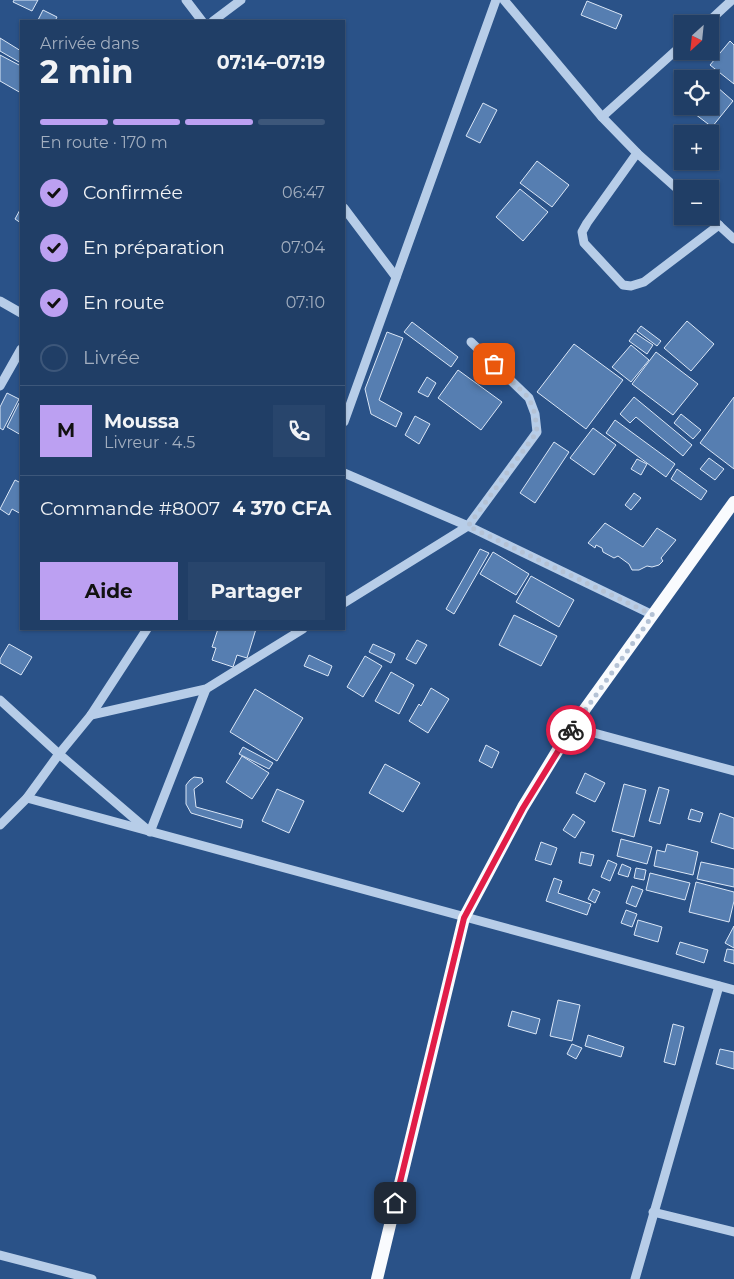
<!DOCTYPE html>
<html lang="fr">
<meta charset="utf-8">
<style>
body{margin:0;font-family:Montserrat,sans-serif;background:#28456c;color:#f1f3f6;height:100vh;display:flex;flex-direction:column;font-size:19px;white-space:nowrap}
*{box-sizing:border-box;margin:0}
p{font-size:16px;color:#a2aebf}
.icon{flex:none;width:28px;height:28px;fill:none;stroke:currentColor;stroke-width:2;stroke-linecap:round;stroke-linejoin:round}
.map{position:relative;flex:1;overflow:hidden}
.drawer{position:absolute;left:20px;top:20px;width:325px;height:610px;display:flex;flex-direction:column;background:#203e66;border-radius:0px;box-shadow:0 1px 4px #0004,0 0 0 1px #3d577a}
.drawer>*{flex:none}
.needle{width:32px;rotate:207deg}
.controls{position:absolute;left:674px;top:15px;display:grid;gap:10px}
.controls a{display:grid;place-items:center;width:45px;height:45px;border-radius:0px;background:#203e66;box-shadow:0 1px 4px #0004,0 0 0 1px #3d577a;font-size:25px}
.pin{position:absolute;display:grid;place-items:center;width:42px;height:42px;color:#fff;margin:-21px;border-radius:10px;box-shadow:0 2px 8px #0006}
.courier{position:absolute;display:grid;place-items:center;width:50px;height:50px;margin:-25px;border:4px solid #e11d48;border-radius:50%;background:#fff;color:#222;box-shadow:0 1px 6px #0007}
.summary em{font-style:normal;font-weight:700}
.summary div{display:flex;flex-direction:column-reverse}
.summary{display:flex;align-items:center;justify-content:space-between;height:85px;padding:0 20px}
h1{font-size:32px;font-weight:700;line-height:38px}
.bar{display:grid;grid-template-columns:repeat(4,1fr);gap:8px 5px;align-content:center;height:60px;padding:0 20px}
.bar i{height:6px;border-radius:4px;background:#3d577a}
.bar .current{background:#bca0f2}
.bar p{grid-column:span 4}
.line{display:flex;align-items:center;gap:12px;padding:0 20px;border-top:1px solid #3d577a}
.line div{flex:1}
.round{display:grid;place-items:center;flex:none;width:52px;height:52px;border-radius:0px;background:#28456c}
ol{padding:0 20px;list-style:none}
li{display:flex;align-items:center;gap:15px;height:55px}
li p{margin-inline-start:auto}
li .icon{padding:5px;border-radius:50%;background:#bca0f2;color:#111;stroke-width:4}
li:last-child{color:#a2aebf}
li i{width:28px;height:28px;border:2px solid #3d577a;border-radius:50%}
.action{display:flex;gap:10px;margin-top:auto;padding:10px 20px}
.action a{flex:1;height:58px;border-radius:0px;background:#bca0f2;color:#111;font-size:20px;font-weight:700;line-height:58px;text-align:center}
.action a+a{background:#28456c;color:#f1f3f6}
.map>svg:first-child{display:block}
.building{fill:#567eb1;stroke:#dbe7f7}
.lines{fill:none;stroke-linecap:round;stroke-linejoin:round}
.minor{stroke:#b7cde8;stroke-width:9}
.major{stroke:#f9fbfe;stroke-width:12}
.done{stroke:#b4c2d5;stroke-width:5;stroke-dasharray:0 9}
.route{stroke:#e11d48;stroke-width:6}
</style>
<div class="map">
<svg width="734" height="1279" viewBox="0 0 734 1279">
<rect width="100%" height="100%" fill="#2a5288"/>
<g class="building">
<polygon points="14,0 38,0 32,11 13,2"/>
<polygon points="587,1 622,15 616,29 581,15"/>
<polygon points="43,10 57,17 55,21 41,21 38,20"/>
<polygon points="0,38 21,51 21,57 19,62 0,51"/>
<polygon points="730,41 734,45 734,84 710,65"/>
<polygon points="0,55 21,66 21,93 0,81"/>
<polygon points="717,87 733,101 712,127 695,114 702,106 710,106 710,96"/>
<polygon points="483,103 497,110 480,143 466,136"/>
<polygon points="537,161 569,185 552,207 520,183"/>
<polygon points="520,189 548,212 523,241 496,217"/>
<polygon points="21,208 21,223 15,219"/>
<polygon points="687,321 714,344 691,371 664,348"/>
<polygon points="412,322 458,357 451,367 404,332"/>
<polygon points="641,326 661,341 657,346 637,331"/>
<polygon points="387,332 403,338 379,400 402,413 396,427 371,414 365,389"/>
<polygon points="635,333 653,345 647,354 629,341"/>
<polygon points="574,344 623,380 586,429 537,392"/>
<polygon points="631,345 649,360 631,382 612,367"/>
<polygon points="656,352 698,384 673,415 632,384"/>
<polygon points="458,370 502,402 481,430 438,398"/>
<polygon points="427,377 436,383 428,397 418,392"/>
<polygon points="7,393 19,399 3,430 0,428 0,407"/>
<polygon points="634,397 692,445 683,456 636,417 630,423 620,414"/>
<polygon points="734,397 734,469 700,443"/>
<polygon points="19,403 21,404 21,435 7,427"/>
<polygon points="681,414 701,430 693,439 674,423"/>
<polygon points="415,416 430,424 419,444 405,435"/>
<polygon points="615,420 675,464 666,477 606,433"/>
<polygon points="593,428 616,445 594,475 570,458"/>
<polygon points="554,442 569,452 535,503 520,493"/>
<polygon points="709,458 724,469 715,480 700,469"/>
<polygon points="637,459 647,464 641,475 631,469"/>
<polygon points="677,469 707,491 701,500 671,479"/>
<polygon points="15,480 21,483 21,514 12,509 9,515 0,509"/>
<polygon points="634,493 641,498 631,510 625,505"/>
<polygon points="605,523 643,547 657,528 676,540 661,558 663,561 659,565 652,567 647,566 639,570 632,570 629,564 618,556 614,558 603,552 602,548 596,545 595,548 588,543"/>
<polygon points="480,549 489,553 454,614 446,609"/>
<polygon points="493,552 529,574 516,595 480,574"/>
<polygon points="531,576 574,600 559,627 516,602"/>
<polygon points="514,615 557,636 541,666 499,645"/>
<polygon points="218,629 256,629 247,658 237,655 233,667 212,660 216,648 212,647"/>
<polygon points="417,640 427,645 416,664 406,659"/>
<polygon points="9,644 32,657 21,675 0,663 0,659"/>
<polygon points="373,644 395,654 391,663 369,652"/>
<polygon points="309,655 332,666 328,676 304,666"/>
<polygon points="365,656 382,666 363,697 347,687"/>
<polygon points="391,672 414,685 399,714 375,701"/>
<polygon points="431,688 449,699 428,733 409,721 419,704 421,706"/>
<polygon points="255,689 303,718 277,761 230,732"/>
<polygon points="486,745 499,752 492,768 479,761"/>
<polygon points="243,747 273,763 269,769 239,754"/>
<polygon points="242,756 269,773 252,799 226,782"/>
<polygon points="385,764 420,783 403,812 369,793"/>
<polygon points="585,773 605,783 595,802 576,793"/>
<polygon points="194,777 202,778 203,782 194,789 196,807 243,820 241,828 191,813 186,804 186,785 190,780"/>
<polygon points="624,784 646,790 634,837 612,831"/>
<polygon points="659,787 669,790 660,824 649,821"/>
<polygon points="277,789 304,801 289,833 262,821"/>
<polygon points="691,809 703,813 700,822 688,819"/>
<polygon points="720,813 734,818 734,849 711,842"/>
<polygon points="573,814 585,822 575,838 563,830"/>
<polygon points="621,839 652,847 647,864 617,856"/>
<polygon points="541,842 557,848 551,865 535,860"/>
<polygon points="667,844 698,852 693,875 654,866 657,850 665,852"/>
<polygon points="581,852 594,855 591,866 579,863"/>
<polygon points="608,860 617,864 610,881 601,877"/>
<polygon points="701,862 734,869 734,887 697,879"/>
<polygon points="622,864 631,868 628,877 618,874"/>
<polygon points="636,868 646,870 644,880 634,878"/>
<polygon points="650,873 690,883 685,900 646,890"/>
<polygon points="554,878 562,881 558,893 591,904 587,915 546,901"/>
<polygon points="696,882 734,892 734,901 729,922 689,912"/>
<polygon points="632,886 643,890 636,907 626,903"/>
<polygon points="593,889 600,892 595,903 588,899"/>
<polygon points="626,910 637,914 632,927 621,923"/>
<polygon points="638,920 662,927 658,942 634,935"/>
<polygon points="734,926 734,948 725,943"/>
<polygon points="680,942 708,950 704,963 676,954"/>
<polygon points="727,949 734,950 734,964 724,961"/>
<polygon points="558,1000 580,1005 572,1041 550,1036"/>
<polygon points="512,1011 540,1019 536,1034 508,1026"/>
<polygon points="673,1024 684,1027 675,1065 664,1062"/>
<polygon points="588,1035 624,1047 621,1057 585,1046"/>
<polygon points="572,1044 582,1048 576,1059 567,1054"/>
<polygon points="720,1049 734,1052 734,1069 716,1064"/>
</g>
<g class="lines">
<g class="minor">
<polyline points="186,0 202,21"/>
<polyline points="504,0 602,117 637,153 682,193"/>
<polyline points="213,21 241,0"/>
<polyline points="706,24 732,0"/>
<polyline points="602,117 682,45"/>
<polyline points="637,153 587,223 582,232 584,243 623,285 631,286 644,282 719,225"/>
<polyline points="344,208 396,277"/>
<polyline points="709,216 734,239"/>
<polyline points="0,301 21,313"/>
<polyline points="0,386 21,349"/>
<polyline points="344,422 496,0"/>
<polyline points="344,473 468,526 537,432 535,414 529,398 471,342"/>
<polyline points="344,603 468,526 653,615"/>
<polyline points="0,700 59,754 150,832 206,689"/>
<polyline points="91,715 206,689 303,629"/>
<polyline points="572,727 734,771"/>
<polyline points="27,798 734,990"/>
<polyline points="0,825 27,798 59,754 91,715 147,629"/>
<polyline points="653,1212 734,1232"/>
<polyline points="0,1255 92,1279"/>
<polyline points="635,1279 719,986"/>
</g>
<polyline class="major" points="377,1279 464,918 523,807 572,727 734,502"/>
</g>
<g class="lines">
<polyline class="done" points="494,364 529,398 535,414 537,432 468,526 653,615 571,730"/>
<polyline class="route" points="395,1203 464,918 523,808 571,730"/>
</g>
</svg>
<div class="controls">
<a><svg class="needle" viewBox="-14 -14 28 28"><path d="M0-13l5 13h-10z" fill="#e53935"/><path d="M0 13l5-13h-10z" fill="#a2aebf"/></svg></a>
<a><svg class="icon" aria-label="locate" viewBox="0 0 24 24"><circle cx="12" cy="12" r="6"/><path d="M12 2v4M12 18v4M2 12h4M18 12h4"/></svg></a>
<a>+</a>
<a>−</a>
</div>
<div class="pin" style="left:494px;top:364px;background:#ea580c"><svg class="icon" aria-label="bag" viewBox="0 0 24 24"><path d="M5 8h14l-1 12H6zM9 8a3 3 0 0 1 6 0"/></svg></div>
<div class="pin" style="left:395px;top:1203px;background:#1f2937"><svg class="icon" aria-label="home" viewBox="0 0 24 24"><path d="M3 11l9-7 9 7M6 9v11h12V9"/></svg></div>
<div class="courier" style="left:571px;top:730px"><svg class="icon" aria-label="bike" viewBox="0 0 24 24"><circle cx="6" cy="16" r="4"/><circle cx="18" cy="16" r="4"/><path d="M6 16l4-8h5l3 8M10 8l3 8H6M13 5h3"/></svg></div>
<section class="drawer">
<div class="summary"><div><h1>2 min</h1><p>Arrivée dans</p></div><em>07:14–07:19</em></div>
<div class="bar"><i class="current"></i><i class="current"></i><i class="current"></i><i></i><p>En route · 170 m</p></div>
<ol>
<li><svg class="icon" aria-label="check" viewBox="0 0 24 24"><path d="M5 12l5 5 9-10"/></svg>Confirmée<p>06:47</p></li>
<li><svg class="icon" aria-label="check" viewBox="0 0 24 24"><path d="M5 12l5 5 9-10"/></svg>En préparation<p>07:04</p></li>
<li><svg class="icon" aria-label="check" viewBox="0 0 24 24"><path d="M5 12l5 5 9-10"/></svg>En route<p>07:10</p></li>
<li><i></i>Livrée</li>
</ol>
<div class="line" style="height:90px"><b class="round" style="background:#bca0f2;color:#111">M</b><div><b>Moussa</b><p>Livreur · 4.5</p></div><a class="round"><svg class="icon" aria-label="phone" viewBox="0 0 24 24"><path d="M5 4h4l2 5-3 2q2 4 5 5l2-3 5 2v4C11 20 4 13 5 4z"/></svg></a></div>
<div class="line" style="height:65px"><div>Commande #8007</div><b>4 370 CFA</b></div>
<div class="action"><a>Aide</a><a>Partager</a></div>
</section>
</div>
